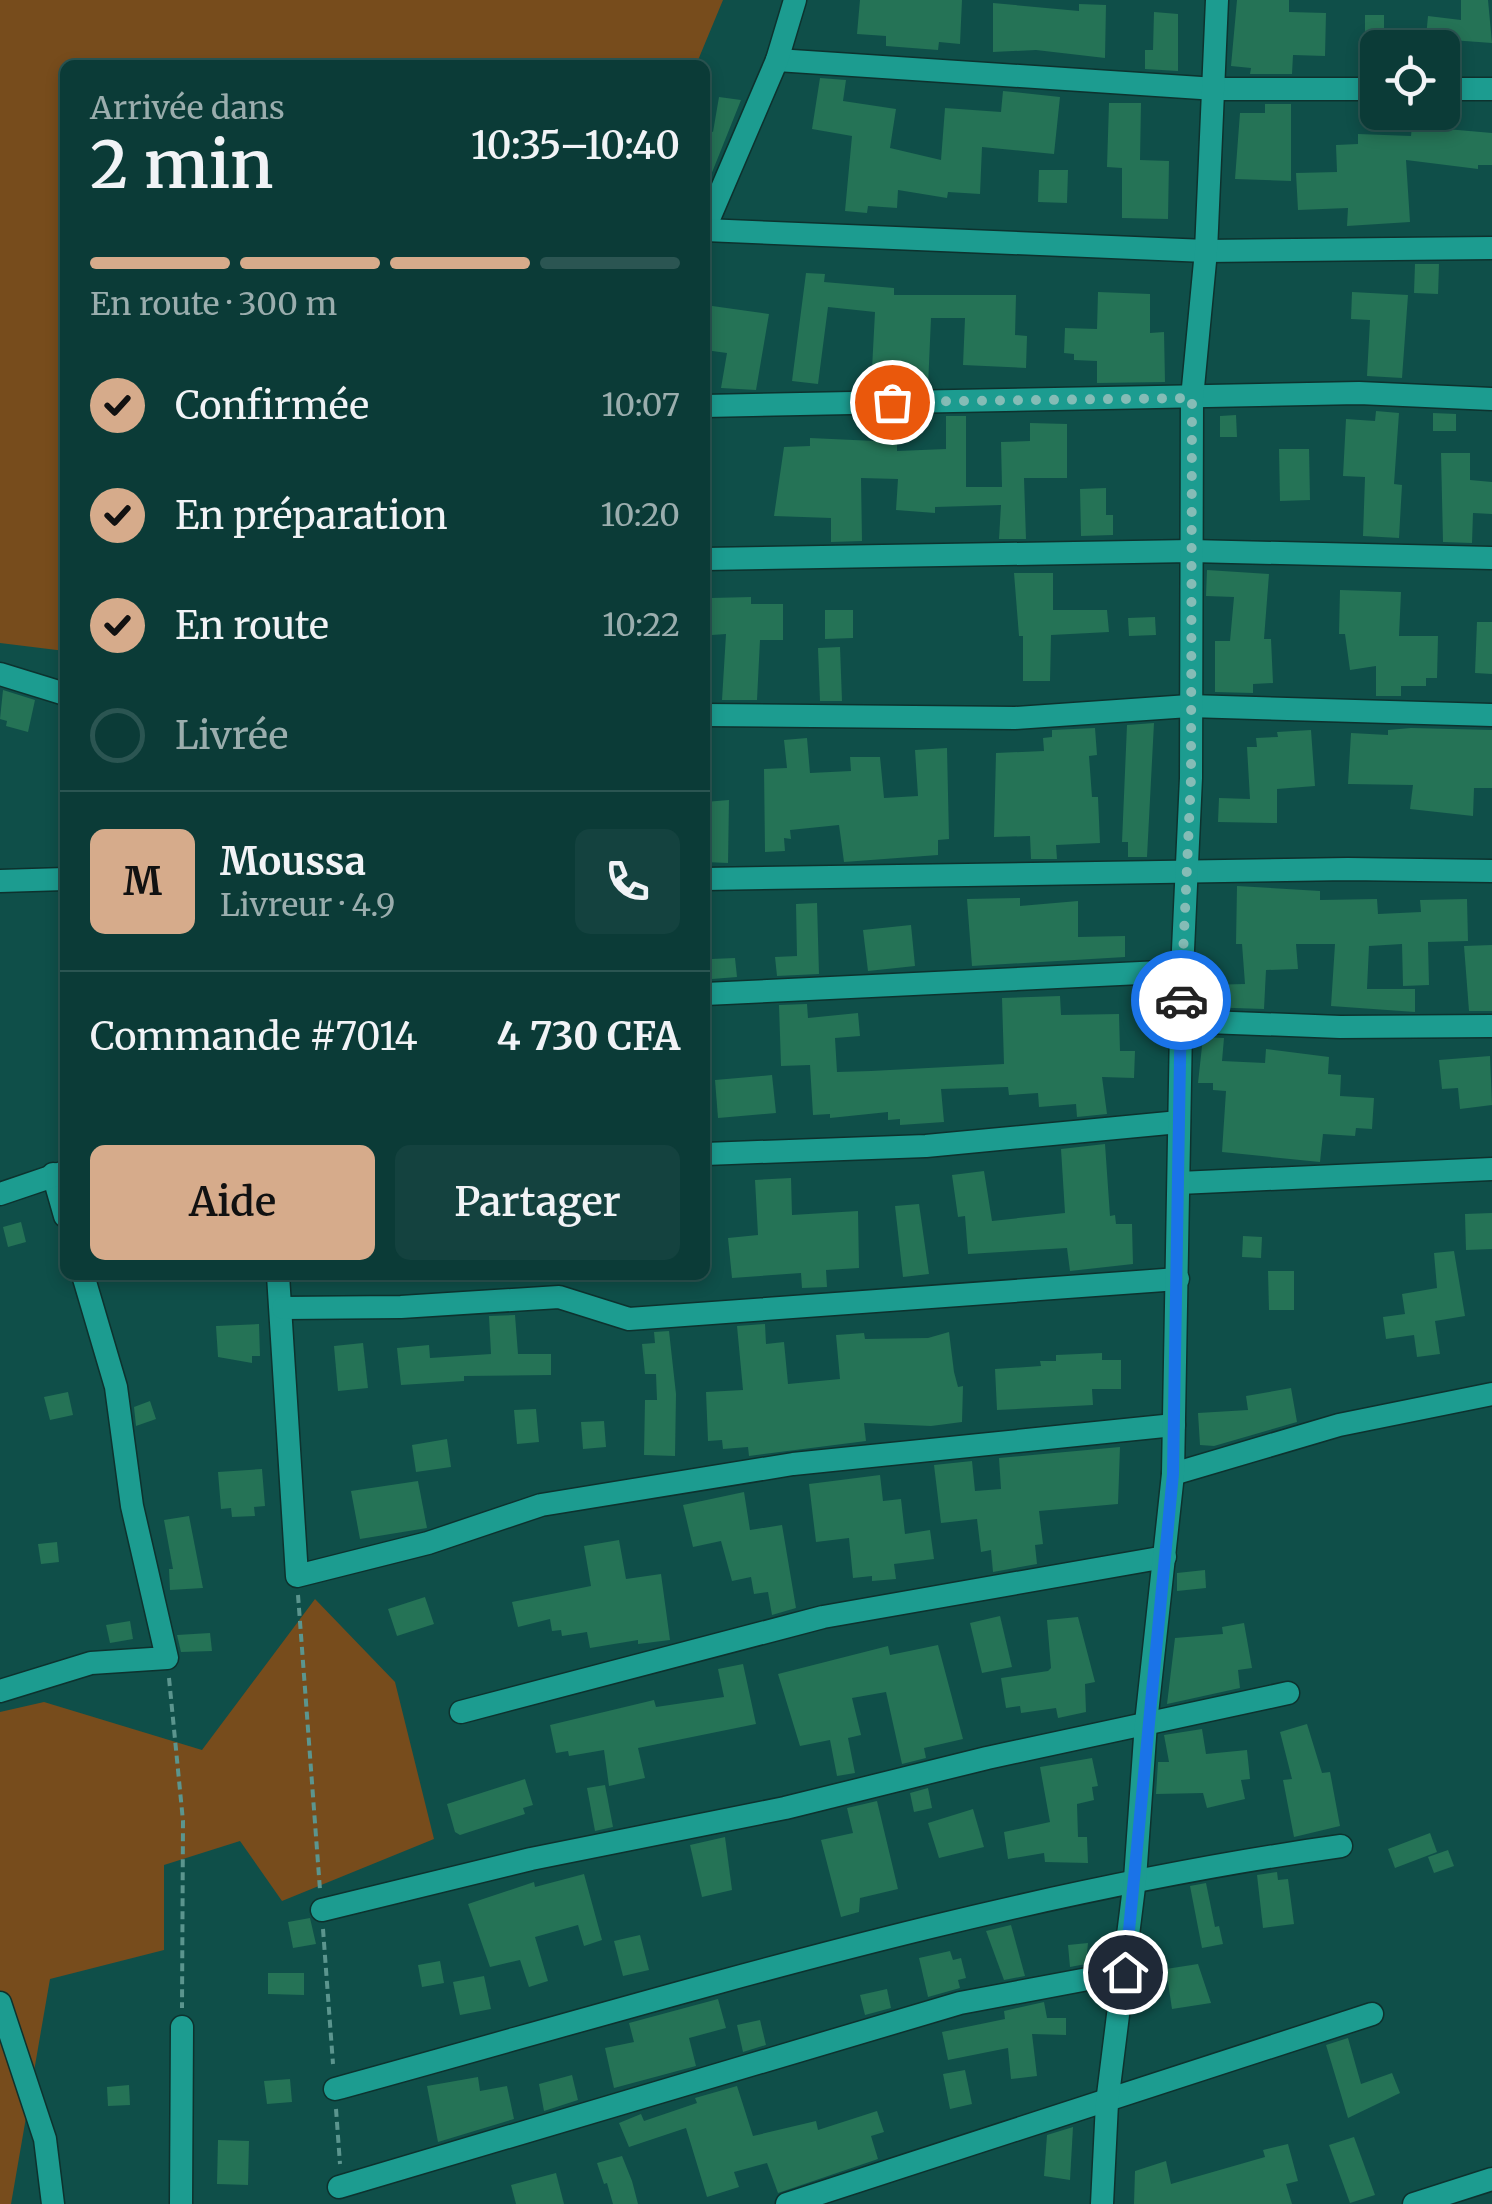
<!DOCTYPE html>
<html lang="fr">
<meta charset="utf-8">
<style>
body{margin:0;font-family:Merriweather,serif;background:#14423f;color:#f1f3f6;height:100vh;display:flex;flex-direction:column;font-size:38px;white-space:nowrap}
*{box-sizing:border-box;margin:0}
p{font-size:32px;color:#9aadad}
.icon{flex:none;width:55px;height:55px;fill:none;stroke:currentColor;stroke-width:2;stroke-linecap:round;stroke-linejoin:round}
.map{position:relative;flex:1;overflow:hidden}
.sheet{position:absolute;left:60px;top:60px;width:650px;height:1220px;display:flex;flex-direction:column;background:#0b3b37;border-radius:15px;box-shadow:0 5px 15px #0003,0 0 0 2px #2b5552}
.sheet>*{flex:none}
.fabs{position:absolute;left:1360px;top:30px;display:grid;gap:20px}
.fabs a{display:grid;place-items:center;width:100px;height:100px;border-radius:15px;background:#0b3b37;box-shadow:0 5px 15px #0003,0 0 0 2px #2b5552;font-size:50px}
.pin{position:absolute;display:grid;place-items:center;width:85px;height:85px;color:#fff;margin:-42px;border:5px solid #fff;border-radius:50%;box-shadow:0 2px 10px #0007}
.courier{position:absolute;display:grid;place-items:center;width:100px;height:100px;margin:-50px;border:8px solid #1a73e8;border-radius:50%;background:#fff;color:#222;box-shadow:0 2px 12px #0007}
.overview em{font-style:normal;font-weight:600}
.overview div{display:flex;flex-direction:column-reverse}
.overview{display:flex;align-items:center;justify-content:space-between;height:170px;padding:0 30px}
h1{font-size:65px;font-weight:600;line-height:75px}
.bar{display:grid;grid-template-columns:repeat(4,1fr);gap:15px 10px;align-content:center;height:120px;padding:0 30px}
.bar i{height:12px;border-radius:8px;background:#2b5552}
.bar .active{background:#d6ab8b}
.bar p{grid-column:span 4}
.line{display:flex;align-items:center;gap:25px;padding:0 30px;border-top:2px solid #2b5552}
.line div{flex:1}
.round{display:grid;place-items:center;flex:none;width:105px;height:105px;border-radius:15px;background:#14423f}
ol{padding:0 30px;list-style:none}
li{display:flex;align-items:center;gap:30px;height:110px}
li p{margin-inline-start:auto}
li .icon{padding:10px;border-radius:50%;background:#d6ab8b;color:#111;stroke-width:4}
li:last-child{color:#9aadad}
li i{width:55px;height:55px;border:5px solid #2b5552;border-radius:50%}
.action{display:flex;gap:20px;margin-top:auto;padding:20px 30px}
.action a{flex:1;height:115px;border-radius:15px;background:#d6ab8b;color:#111;font-size:40px;font-weight:600;line-height:115px;text-align:center}
.action a+a{background:#14423f;color:#f1f3f6}
.map>svg:first-child{display:block}
.green{fill:#774c1c}
.building{fill:#257356}
.lines{fill:none;stroke-linecap:round;stroke-linejoin:round}
.street-casing{stroke:#0d322e;stroke-width:25}
.path{stroke:#5b958e;stroke-width:4;stroke-dasharray:8 5;stroke-linecap:butt}
.street{stroke:#1c9c90;stroke-width:22}
.done{stroke:#85bcb6;stroke-width:10;stroke-dasharray:0 18}
.route{stroke:#1a73e8;stroke-width:12}
</style>
<div class="map">
<svg width="1492" height="2204" viewBox="0 0 1492 2204">
<rect width="100%" height="100%" fill="#0f4f49"/>
<g class="green">
<polygon points="0,0 723,0 696,65 65,65 65,651 0,643"/>
<polygon points="315,1599 395,1682 434,1839 282,1901 240,1841 164,1865 164,1950 50,1979 11,2204 0,2204 0,1712 44,1702 202,1750"/>
</g>
<g class="building">
<polygon points="860,0 962,0 960,44 939,42 938,50 886,46 886,36 857,34"/>
<polygon points="1237,0 1289,0 1289,12 1326,13 1325,56 1293,55 1292,74 1250,74 1251,68 1231,66"/>
<polygon points="1461,0 1488,0 1492,43 1451,40 1451,48 1425,48 1428,16 1461,20"/>
<polygon points="993,3 1079,11 1079,4 1106,5 1105,58 1036,50 993,52"/>
<polygon points="1154,12 1178,14 1178,71 1145,69 1145,50 1153,50"/>
<rect x="1365" y="15" width="19" height="28"/>
<polygon points="820,78 846,80 843,101 896,109 890,148 941,160 945,108 1001,112 1003,91 1060,97 1054,154 982,147 980,194 948,192 947,198 898,190 897,208 868,206 867,213 845,211 852,136 812,129"/>
<polygon points="719,97 741,100 705,190 705,129 713,132"/>
<polygon points="1109,103 1141,103 1140,160 1169,161 1168,219 1122,218 1122,168 1107,167"/>
<polygon points="1265,104 1291,104 1291,181 1235,179 1240,113 1265,113"/>
<polygon points="1412,126 1492,133 1492,165 1478,165 1478,169 1406,160 1410,222 1347,226 1348,208 1298,210 1296,173 1337,172 1336,145 1358,144 1358,134 1411,136"/>
<polygon points="1039,170 1068,170 1067,203 1038,202"/>
<polygon points="1415,264 1439,264 1438,294 1414,293"/>
<polygon points="806,273 825,274 824,282 894,288 894,295 1016,295 1015,335 1027,336 1026,368 963,365 965,318 931,318 928,387 871,388 875,312 828,307 818,384 792,381"/>
<polygon points="1098,292 1150,294 1150,333 1164,332 1165,382 1097,383 1097,361 1074,360 1074,354 1064,353 1065,328 1097,329"/>
<polygon points="1352,292 1408,295 1402,378 1367,376 1370,320 1351,319"/>
<polygon points="705,305 769,314 756,390 721,388 727,353 705,350"/>
<polygon points="1376,411 1399,413 1394,484 1402,485 1399,538 1363,536 1365,477 1343,476 1346,419 1375,421"/>
<polygon points="1433,413 1456,414 1456,431 1433,431"/>
<polygon points="1236,415 1237,437 1220,437 1220,416"/>
<polygon points="946,416 966,416 966,487 1002,487 1001,442 1030,441 1030,423 1067,424 1067,478 1024,478 1026,539 999,539 1001,505 935,507 935,513 896,510 898,479 861,478 862,541 831,542 831,518 774,516 784,447 810,446 810,438 897,442 897,451 946,449"/>
<polygon points="1279,449 1309,449 1310,500 1280,501"/>
<polygon points="1441,453 1470,453 1470,480 1492,482 1492,514 1473,513 1472,543 1443,542"/>
<polygon points="1106,488 1106,515 1113,515 1113,535 1081,536 1080,489"/>
<polygon points="1207,570 1269,574 1264,639 1271,639 1273,683 1253,684 1253,693 1215,692 1215,641 1230,641 1234,597 1206,596"/>
<polygon points="1014,573 1053,573 1053,610 1107,610 1109,632 1051,635 1050,681 1023,681 1023,636 1019,636"/>
<polygon points="1340,590 1401,592 1399,636 1438,636 1437,678 1426,678 1426,686 1401,686 1401,696 1376,696 1376,666 1350,670 1345,634 1339,634"/>
<polygon points="751,597 751,604 783,604 783,640 760,640 757,700 722,700 726,634 712,635 711,598"/>
<polygon points="825,610 853,610 853,638 825,639"/>
<polygon points="1155,617 1156,635 1129,636 1128,618"/>
<polygon points="1477,622 1492,622 1492,674 1475,673"/>
<polygon points="840,647 842,701 820,701 818,648"/>
<polygon points="3,690 35,700 28,732 6,726 7,721 0,719"/>
<polygon points="1154,723 1147,857 1128,857 1128,842 1122,842 1127,725"/>
<polygon points="1095,728 1097,755 1089,756 1092,797 1098,797 1100,843 1056,845 1057,859 1031,859 1030,836 994,837 996,753 1044,751 1043,738 1052,737 1052,730"/>
<polygon points="1411,728 1492,730 1492,788 1474,788 1473,816 1410,809 1413,785 1348,784 1351,733 1388,735 1388,730"/>
<polygon points="1311,730 1315,786 1277,789 1277,823 1218,822 1219,798 1250,799 1247,747 1257,747 1256,738 1278,737 1277,732"/>
<polygon points="807,738 810,773 851,771 850,757 880,757 884,798 918,796 915,750 947,748 949,839 938,840 938,855 844,862 839,825 790,830 791,839 784,838 785,851 765,852 764,769 787,768 784,740"/>
<polygon points="729,800 728,863 705,862 705,802"/>
<polygon points="1237,886 1320,891 1320,900 1377,899 1378,914 1421,912 1420,900 1467,899 1468,941 1428,942 1429,985 1403,986 1402,944 1369,946 1367,989 1415,989 1415,1012 1331,1006 1335,944 1296,944 1298,969 1266,970 1264,1009 1205,1007 1206,985 1245,984 1242,944 1236,944"/>
<polygon points="1020,898 1020,906 1078,901 1078,937 1125,936 1125,957 972,966 967,899"/>
<polygon points="817,903 819,974 777,976 775,957 797,956 796,904"/>
<polygon points="911,925 915,966 868,971 863,930"/>
<polygon points="1492,945 1492,1011 1469,1011 1464,946"/>
<polygon points="735,958 737,977 712,979 711,959"/>
<polygon points="1060,996 1061,1015 1119,1014 1120,1051 1135,1051 1134,1078 1102,1077 1107,1114 1077,1117 1076,1104 1039,1107 1038,1093 1009,1095 1008,1087 941,1089 944,1122 900,1125 900,1119 888,1120 888,1112 830,1118 830,1114 813,1115 810,1065 781,1066 779,1005 807,1004 808,1018 858,1013 860,1036 835,1038 837,1072 871,1071 1004,1064 1002,998"/>
<polygon points="1203,1037 1224,1038 1222,1061 1265,1063 1266,1049 1329,1057 1328,1074 1341,1075 1340,1096 1374,1098 1372,1129 1356,1128 1355,1136 1323,1134 1320,1162 1222,1152 1226,1091 1213,1090 1213,1083 1198,1083"/>
<polygon points="1490,1056 1492,1105 1460,1109 1458,1088 1442,1089 1439,1060"/>
<polygon points="772,1075 776,1113 718,1118 715,1080"/>
<polygon points="1105,1144 1110,1216 1115,1215 1116,1224 1132,1224 1133,1264 1070,1271 1067,1248 968,1254 965,1216 958,1217 952,1175 984,1171 992,1221 1065,1213 1061,1149"/>
<polygon points="791,1178 792,1215 858,1211 859,1268 826,1270 827,1287 802,1288 801,1273 732,1278 728,1238 758,1235 755,1180"/>
<polygon points="919,1204 929,1274 903,1277 895,1206"/>
<polygon points="1492,1213 1492,1249 1466,1250 1465,1214"/>
<polygon points="21,1222 26,1242 8,1247 3,1227"/>
<polygon points="1243,1236 1262,1237 1261,1258 1242,1257"/>
<polygon points="1454,1251 1465,1316 1435,1321 1440,1354 1417,1357 1414,1335 1386,1339 1383,1317 1405,1314 1402,1294 1437,1288 1434,1253"/>
<polygon points="1268,1271 1294,1271 1294,1310 1269,1310"/>
<polygon points="515,1315 518,1354 551,1354 551,1375 464,1376 464,1381 401,1385 397,1348 429,1345 430,1358 491,1354 489,1316"/>
<polygon points="259,1324 260,1356 252,1356 252,1363 218,1357 216,1326"/>
<polygon points="765,1324 766,1344 784,1342 788,1384 840,1379 836,1335 864,1333 865,1339 928,1338 949,1332 954,1372 958,1387 963,1386 962,1422 931,1426 864,1423 866,1441 749,1456 748,1447 723,1449 722,1440 708,1441 706,1392 743,1390 737,1326"/>
<polygon points="669,1331 676,1394 675,1456 644,1455 645,1400 657,1400 656,1374 645,1374 642,1344 655,1343 654,1332"/>
<polygon points="363,1343 368,1388 338,1391 334,1346"/>
<polygon points="1102,1353 1102,1360 1121,1360 1121,1389 1092,1389 1093,1405 997,1410 995,1369 1041,1366 1040,1361 1056,1361 1056,1355"/>
<polygon points="1291,1388 1297,1422 1214,1446 1200,1445 1198,1413 1248,1410 1246,1396"/>
<polygon points="68,1392 73,1415 50,1420 44,1397"/>
<polygon points="150,1401 156,1419 136,1426 134,1407"/>
<polygon points="536,1409 539,1442 517,1444 514,1410"/>
<polygon points="604,1421 606,1447 583,1449 581,1422"/>
<polygon points="447,1439 451,1467 416,1472 412,1445"/>
<polygon points="1120,1447 1118,1504 1039,1511 1043,1544 1035,1545 1037,1564 993,1572 991,1550 981,1552 977,1519 941,1523 934,1465 972,1461 975,1491 1001,1489 999,1458"/>
<polygon points="262,1469 265,1506 254,1507 255,1516 232,1517 231,1508 221,1509 218,1472"/>
<polygon points="880,1475 883,1501 901,1499 905,1534 930,1530 934,1559 894,1564 896,1579 872,1581 872,1576 853,1578 849,1538 816,1542 809,1484"/>
<polygon points="418,1481 427,1528 360,1539 351,1491"/>
<polygon points="744,1492 750,1530 782,1525 796,1608 772,1615 768,1592 754,1594 751,1577 732,1581 721,1541 693,1547 683,1505"/>
<polygon points="189,1516 203,1588 170,1590 169,1569 173,1569 164,1520"/>
<polygon points="619,1540 626,1579 661,1574 670,1640 638,1644 638,1640 590,1648 587,1632 562,1636 561,1630 552,1631 550,1619 518,1627 512,1602 591,1586 584,1546"/>
<polygon points="57,1542 59,1562 41,1564 38,1544"/>
<polygon points="1205,1570 1206,1588 1177,1591 1177,1573"/>
<polygon points="425,1597 434,1624 397,1636 388,1609"/>
<polygon points="1000,1616 1012,1667 982,1673 970,1623"/>
<polygon points="1078,1617 1095,1682 1085,1684 1086,1712 1058,1718 1056,1708 1021,1713 1020,1706 1006,1708 1001,1678 1048,1671 1051,1668 1047,1620"/>
<polygon points="130,1621 133,1639 110,1643 106,1625"/>
<polygon points="1244,1623 1252,1668 1238,1670 1240,1688 1167,1704 1175,1638 1223,1634 1222,1627"/>
<polygon points="210,1633 212,1651 181,1652 177,1635"/>
<polygon points="938,1645 963,1739 924,1748 926,1758 902,1764 886,1692 852,1698 861,1735 848,1738 855,1773 837,1776 830,1740 800,1746 778,1674 888,1646 890,1655"/>
<polygon points="743,1664 756,1724 638,1748 645,1778 609,1786 604,1750 569,1756 568,1751 556,1753 550,1725 654,1700 656,1707 724,1697 718,1669"/>
<polygon points="1307,1724 1322,1773 1330,1772 1340,1826 1294,1837 1283,1780 1292,1779 1280,1732"/>
<polygon points="1202,1729 1206,1754 1247,1750 1250,1779 1241,1780 1245,1799 1207,1808 1203,1793 1156,1794 1158,1762 1169,1762 1164,1735"/>
<polygon points="1092,1758 1098,1786 1092,1787 1094,1800 1077,1804 1078,1837 1087,1837 1088,1863 1045,1862 1044,1853 1008,1859 1004,1832 1050,1822 1040,1767"/>
<polygon points="525,1779 533,1805 523,1808 525,1814 460,1835 455,1832 447,1804"/>
<polygon points="605,1785 613,1827 595,1831 587,1788"/>
<polygon points="928,1788 932,1808 914,1812 910,1793"/>
<polygon points="877,1801 898,1889 860,1898 859,1912 841,1917 821,1840 853,1833 847,1808"/>
<polygon points="973,1809 984,1847 939,1858 928,1823"/>
<polygon points="1430,1833 1437,1852 1395,1868 1388,1849"/>
<polygon points="725,1837 732,1890 702,1897 690,1845"/>
<polygon points="1448,1850 1454,1866 1434,1873 1428,1857"/>
<polygon points="1277,1872 1278,1880 1288,1879 1294,1924 1263,1928 1257,1875"/>
<polygon points="584,1874 602,1940 584,1946 578,1925 535,1937 548,1981 529,1987 520,1960 490,1967 468,1904 534,1882 535,1887"/>
<polygon points="1206,1883 1215,1927 1219,1926 1223,1944 1202,1948 1190,1886"/>
<polygon points="310,1918 316,1944 293,1948 288,1922"/>
<polygon points="1011,1925 1025,1976 1004,1980 986,1931"/>
<polygon points="640,1935 649,1970 623,1976 614,1941"/>
<polygon points="1088,1943 1086,1964 1070,1967 1068,1945"/>
<polygon points="950,1951 953,1960 961,1958 966,1978 958,1980 960,1988 928,1997 919,1958"/>
<polygon points="440,1961 444,1983 422,1987 418,1965"/>
<polygon points="1198,1964 1211,2003 1172,2009 1166,1969"/>
<polygon points="268,1973 304,1973 304,1995 268,1994"/>
<polygon points="484,1976 491,2009 460,2015 453,1982"/>
<polygon points="887,1989 891,2008 865,2015 860,1995"/>
<polygon points="718,1999 726,2028 689,2038 696,2066 614,2088 605,2048 634,2042 629,2023"/>
<polygon points="1044,2002 1047,2018 1066,2018 1066,2035 1032,2034 1037,2076 1011,2079 1008,2048 948,2060 942,2032 1005,2019 1004,2011"/>
<polygon points="760,2020 766,2045 743,2052 737,2025"/>
<polygon points="1348,2038 1361,2084 1392,2073 1400,2093 1348,2118 1326,2045"/>
<polygon points="965,2070 972,2104 950,2109 943,2074"/>
<polygon points="572,2075 578,2100 544,2111 539,2084"/>
<polygon points="478,2077 480,2091 507,2086 514,2119 438,2142 427,2086"/>
<polygon points="290,2079 292,2102 267,2104 264,2081"/>
<polygon points="129,2085 130,2105 108,2106 107,2087"/>
<polygon points="737,2086 753,2136 816,2121 818,2130 877,2111 884,2132 871,2136 878,2159 778,2193 767,2163 734,2172 739,2187 707,2197 686,2128 629,2147 619,2123 641,2114 644,2121 697,2103 695,2098"/>
<polygon points="1073,2127 1070,2180 1044,2176 1047,2135"/>
<polygon points="1354,2137 1375,2195 1350,2203 1329,2145"/>
<polygon points="218,2140 249,2141 248,2185 217,2184"/>
<polygon points="1288,2144 1298,2181 1286,2184 1292,2204 1134,2204 1135,2171 1166,2161 1171,2184 1265,2157 1263,2150"/>
<polygon points="622,2156 632,2181 638,2204 613,2204 607,2183 604,2184 597,2163"/>
<polygon points="556,2173 564,2204 516,2204 511,2185"/>
</g>
<g class="lines">
<defs>
<g id="street">
<polyline points="777,60 1216,89 1378,89"/>
<polyline points="1442,89 1492,89"/>
<polyline points="705,228 777,60 795,0"/>
<polyline points="705,230 1206,251 1492,248"/>
<polyline points="705,406 1359,393 1492,399"/>
<polyline points="705,559 1191,551 1492,558"/>
<polyline points="0,674 65,694"/>
<polyline points="705,715 1015,718 1189,706 1492,715"/>
<polyline points="705,879 1348,869 1492,871"/>
<polyline points="0,881 65,879"/>
<polyline points="705,994 1182,971"/>
<polyline points="1181,1021 1340,1027 1492,1026"/>
<polyline points="705,1154 926,1146 1179,1122"/>
<polyline points="53,1174 65,1216"/>
<polyline points="1179,1183 1492,1169"/>
<polyline points="0,1194 65,1172"/>
<polyline points="278,1275 297,1576 428,1543 541,1505 793,1464 1174,1425"/>
<polyline points="283,1308 401,1307 559,1297 629,1319 1178,1279"/>
<polyline points="1173,1474 1339,1425 1492,1394"/>
<polyline points="0,1691 91,1663 167,1658 132,1506 116,1387 83,1275"/>
<polyline points="461,1712 823,1617 1165,1557"/>
<polyline points="322,1910 531,1859 785,1808 987,1758 1288,1693"/>
<polyline points="0,2003 45,2139 53,2204"/>
<path d="M335 2089C667 1998 999 1894 1341 1846"/>
<polyline points="339,2187 960,2003 1125,1972"/>
<polyline points="181,2204 182,2027"/>
<polyline points="787,2204 1372,2014"/>
<polyline points="1102,2204 1107,2103 1135,1879 1146,1723 1173,1474 1182,971 1191,778 1192,398 1206,251 1217,0"/>
<polyline points="1414,2204 1492,2179"/>
</g>
</defs>
<use href="#street" class="street-casing"/>
<g class="path">
<polyline points="298,1595 320,1890"/>
<polyline points="169,1678 183,1821 182,2008"/>
<polyline points="323,1929 333,2064"/>
<polyline points="336,2109 340,2164"/>
</g>
<use href="#street" class="street"/>
</g>
<g class="lines">
<polyline class="done" points="892,402 1192,398 1191,778 1181,1000"/>
<polyline class="route" points="1125,1972 1173,1474 1181,1000"/>
</g>
</svg>
<div class="fabs">
<a><svg class="icon" aria-label="locate" viewBox="0 0 24 24"><circle cx="12" cy="12" r="6"/><path d="M12 2v4M12 18v4M2 12h4M18 12h4"/></svg></a>
</div>
<div class="pin" style="left:892px;top:402px;background:#ea580c"><svg class="icon" aria-label="bag" viewBox="0 0 24 24"><path d="M5 8h14l-1 12H6zM9 8a3 3 0 0 1 6 0"/></svg></div>
<div class="pin" style="left:1125px;top:1972px;background:#1f2937"><svg class="icon" aria-label="home" viewBox="0 0 24 24"><path d="M3 11l9-7 9 7M6 9v11h12V9"/></svg></div>
<div class="courier" style="left:1181px;top:1000px"><svg class="icon" aria-label="car" viewBox="0 0 24 24"><path d="M5 17H2v-5l4-1 3-4h7l3 4 3 1v5h-3M9 17h6M6 11h13"/><circle cx="7" cy="17" r="2"/><circle cx="17" cy="17" r="2"/></svg></div>
<section class="sheet">
<div class="overview"><div><h1>2 min</h1><p>Arrivée dans</p></div><em>10:35–10:40</em></div>
<div class="bar"><i class="active"></i><i class="active"></i><i class="active"></i><i></i><p>En route · 300 m</p></div>
<ol>
<li><svg class="icon" aria-label="check" viewBox="0 0 24 24"><path d="M5 12l5 5 9-10"/></svg>Confirmée<p>10:07</p></li>
<li><svg class="icon" aria-label="check" viewBox="0 0 24 24"><path d="M5 12l5 5 9-10"/></svg>En préparation<p>10:20</p></li>
<li><svg class="icon" aria-label="check" viewBox="0 0 24 24"><path d="M5 12l5 5 9-10"/></svg>En route<p>10:22</p></li>
<li><i></i>Livrée</li>
</ol>
<div class="line" style="height:180px"><b class="round" style="background:#d6ab8b;color:#111">M</b><div><b>Moussa</b><p>Livreur · 4.9</p></div><a class="round"><svg class="icon" aria-label="phone" viewBox="0 0 24 24"><path d="M5 4h4l2 5-3 2q2 4 5 5l2-3 5 2v4C11 20 4 13 5 4z"/></svg></a></div>
<div class="line" style="height:130px"><div>Commande #7014</div><b>4 730 CFA</b></div>
<div class="action"><a>Aide</a><a>Partager</a></div>
</section>
</div>
